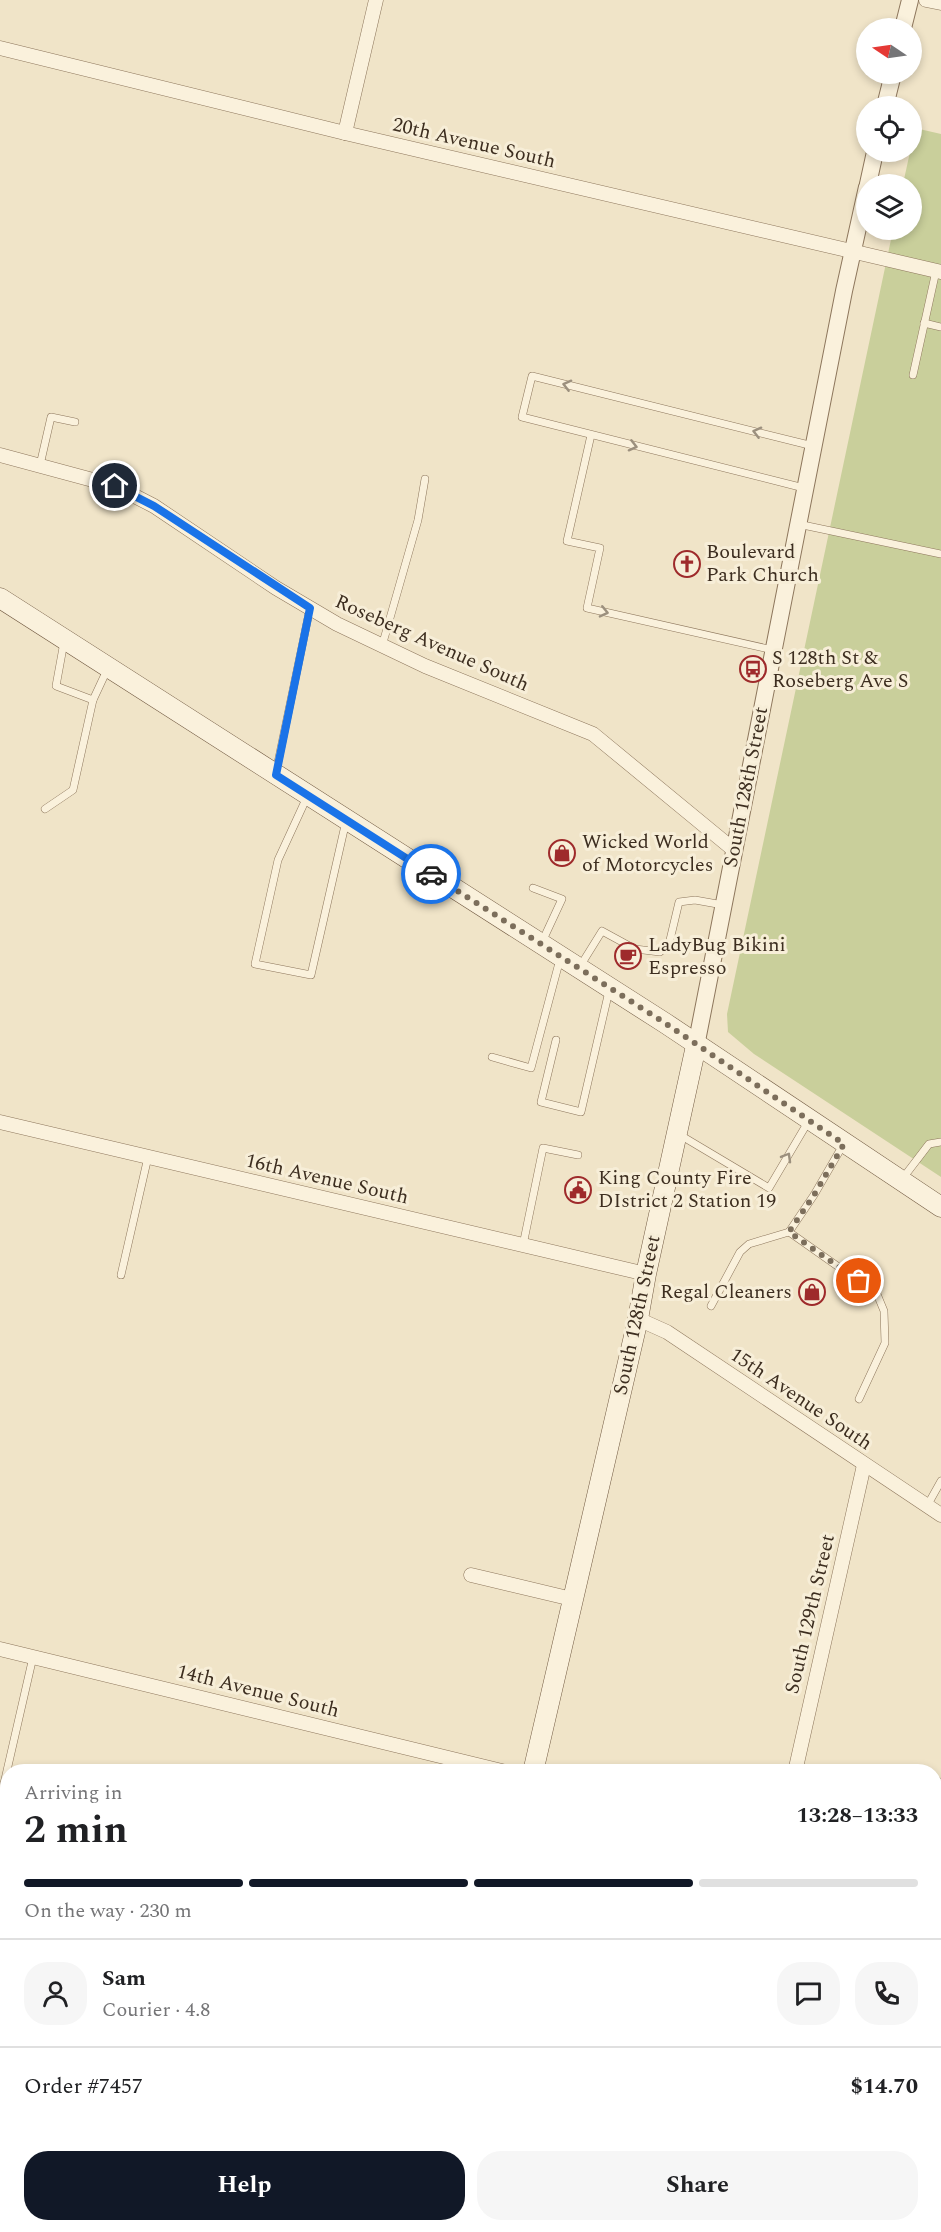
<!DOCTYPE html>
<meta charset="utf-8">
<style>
body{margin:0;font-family:Spectral,serif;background:#f6f6f6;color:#202124;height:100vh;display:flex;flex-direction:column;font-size:22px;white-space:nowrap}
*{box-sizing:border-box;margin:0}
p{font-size:20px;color:#757577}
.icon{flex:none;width:33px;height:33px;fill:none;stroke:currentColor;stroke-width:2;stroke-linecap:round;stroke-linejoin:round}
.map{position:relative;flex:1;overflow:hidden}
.details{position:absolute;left:0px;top:1764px;width:942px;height:468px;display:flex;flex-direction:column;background:#fff;border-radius:24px 24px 0 0;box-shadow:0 3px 9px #0003}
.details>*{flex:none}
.needle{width:39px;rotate:283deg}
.controls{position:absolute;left:856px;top:18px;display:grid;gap:12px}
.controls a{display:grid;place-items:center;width:66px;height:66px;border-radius:50%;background:#fff;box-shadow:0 3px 9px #0003;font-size:30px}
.pin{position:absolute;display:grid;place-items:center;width:51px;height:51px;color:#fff;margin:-26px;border:3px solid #fff;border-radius:50%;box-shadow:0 2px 6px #0007}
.courier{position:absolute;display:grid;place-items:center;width:60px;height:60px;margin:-30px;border:4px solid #1a73e8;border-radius:50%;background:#fff;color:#222;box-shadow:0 2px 8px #0007}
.head em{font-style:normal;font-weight:700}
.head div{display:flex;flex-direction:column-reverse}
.head{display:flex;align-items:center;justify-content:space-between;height:102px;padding:0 24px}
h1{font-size:39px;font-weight:700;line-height:45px}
.bar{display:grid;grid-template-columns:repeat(4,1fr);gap:9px 6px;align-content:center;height:72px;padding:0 24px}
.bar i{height:8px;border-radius:4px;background:#e0e0e0}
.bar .active{background:#111827}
.bar p{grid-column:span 4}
.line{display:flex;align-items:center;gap:15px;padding:0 24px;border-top:2px solid #e0e0e0}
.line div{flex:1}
.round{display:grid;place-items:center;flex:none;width:63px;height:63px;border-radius:24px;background:#f6f6f6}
.action{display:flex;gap:12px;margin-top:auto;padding:12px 24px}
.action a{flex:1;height:69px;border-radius:24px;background:#111827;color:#fff;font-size:24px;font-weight:700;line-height:69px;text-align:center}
.action a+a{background:#f6f6f6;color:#202124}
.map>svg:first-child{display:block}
.green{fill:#c9cf9b}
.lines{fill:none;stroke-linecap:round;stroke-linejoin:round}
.service-casing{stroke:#8d765c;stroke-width:8}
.minor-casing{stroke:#8d765c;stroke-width:15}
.tertiary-casing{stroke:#8d765c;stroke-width:18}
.secondary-casing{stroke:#6f573f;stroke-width:21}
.service{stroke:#faf1dc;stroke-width:7}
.minor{stroke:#faf1dc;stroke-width:14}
.tertiary{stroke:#faf1dc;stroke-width:16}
.secondary{stroke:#faf1dc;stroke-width:20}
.oneway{stroke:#9c907e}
.done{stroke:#7c6e5b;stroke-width:6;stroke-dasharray:0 10.8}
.route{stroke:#1a73e8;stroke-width:8}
.labels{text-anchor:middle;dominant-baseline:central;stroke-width:6;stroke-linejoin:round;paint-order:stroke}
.street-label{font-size:20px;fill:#3d2e20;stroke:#f7eed8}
.poi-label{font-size:20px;fill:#3d2e20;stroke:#f7eed8;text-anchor:start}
</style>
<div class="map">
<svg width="941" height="2232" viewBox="0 0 941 2232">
<rect width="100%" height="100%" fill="#f0e4c8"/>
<polygon class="green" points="915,128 941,134 941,1177 754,1054 728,1032 727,1014 893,230 912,230 912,184 903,184 910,152 912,152"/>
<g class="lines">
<defs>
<g id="service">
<polyline points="924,323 941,327"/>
<polyline points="913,375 936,271"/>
<polyline points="591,435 567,541 600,548 587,608 773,650"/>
<polyline points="40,465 51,417 75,422"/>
<polyline points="804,488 522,417 532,376 813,446"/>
<polyline points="798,524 941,554"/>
<polyline points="382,646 418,520 425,479"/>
<polyline points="93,700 107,670"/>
<polyline points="276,772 310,608"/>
<polyline points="307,797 278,860 255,964 311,975 346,821"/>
<polyline points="45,809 73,790 93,700 56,686 64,642"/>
<polyline points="533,888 562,899 542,942"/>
<polyline points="579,968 602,931 635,949 660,952 669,944 679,902 695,900 723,905"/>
<polyline points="556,1040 541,1102 581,1112 609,991"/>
<polyline points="492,1057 531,1068 560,959"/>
<polyline points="680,1135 769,1188 808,1122"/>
<polyline points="903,1178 929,1144 941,1142"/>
<polyline points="789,1232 814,1195 843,1145"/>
<polyline points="523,1245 543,1148 578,1155"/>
<polyline points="121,1275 148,1157"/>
<polyline points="711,1306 740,1252 749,1244 789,1232 877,1294 884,1311 885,1343 859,1399"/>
<polyline points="927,1506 941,1481"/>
<polyline points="934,1781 941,1782"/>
<polyline points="0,1801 33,1657"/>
<polyline points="934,1850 941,1849"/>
</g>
<g id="minor">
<polyline points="926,0 941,3"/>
<polyline points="0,48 345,133 941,272"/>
<polyline points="345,133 376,0"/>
<polyline points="0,455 115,486 154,506 276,588 337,624 425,666 593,734 734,850"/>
<polyline points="0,1122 646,1274"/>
<polyline points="638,1319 667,1332 941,1515"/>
<polyline points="471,1575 572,1599"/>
<polyline points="0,1649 506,1772"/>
<polyline points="795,1772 864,1465"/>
<polyline points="0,2180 8,2182"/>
<polyline points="187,2224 219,2232"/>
<polyline points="692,2232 693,2224"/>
</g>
<g id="tertiary">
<polyline points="903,28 910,0"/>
<polyline points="885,106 893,74"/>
<polyline points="868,184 875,152"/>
<polyline points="696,1046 844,291 867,187"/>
</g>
<g id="secondary">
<polyline points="0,598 665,1023 941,1207"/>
<polyline points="533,1772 638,1319 646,1274 696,1046"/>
<polyline points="427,2232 429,2224"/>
</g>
</defs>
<use href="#service" class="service-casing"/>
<use href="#minor" class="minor-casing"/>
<use href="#tertiary" class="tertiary-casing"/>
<use href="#secondary" class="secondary-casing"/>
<use href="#service" class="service"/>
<use href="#minor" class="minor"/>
<use href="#tertiary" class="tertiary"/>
<use href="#secondary" class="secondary"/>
</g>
<defs><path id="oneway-chevron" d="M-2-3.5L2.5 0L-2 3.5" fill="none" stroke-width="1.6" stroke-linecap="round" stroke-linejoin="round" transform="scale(1.5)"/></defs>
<g class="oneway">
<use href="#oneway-chevron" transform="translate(567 385) rotate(-166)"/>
<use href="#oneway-chevron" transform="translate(757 432) rotate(-166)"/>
<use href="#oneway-chevron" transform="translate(633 446) rotate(14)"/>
<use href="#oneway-chevron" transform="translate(604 612) rotate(13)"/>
<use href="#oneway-chevron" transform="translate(787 1157) rotate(-60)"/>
</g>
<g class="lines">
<polyline class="done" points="431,874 665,1023 844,1144 814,1195 789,1232 859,1281"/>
<polyline class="route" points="115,486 154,506 310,608 276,775 431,874"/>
</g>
<defs>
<symbol id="church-ring" viewBox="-11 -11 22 22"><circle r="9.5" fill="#f7eed8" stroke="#9e2a2b" stroke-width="1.5"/><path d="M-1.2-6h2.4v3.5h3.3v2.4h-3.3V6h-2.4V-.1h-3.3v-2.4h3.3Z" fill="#9e2a2b"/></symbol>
<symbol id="bus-ring" viewBox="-11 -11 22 22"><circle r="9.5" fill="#f7eed8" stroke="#9e2a2b" stroke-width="1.5"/><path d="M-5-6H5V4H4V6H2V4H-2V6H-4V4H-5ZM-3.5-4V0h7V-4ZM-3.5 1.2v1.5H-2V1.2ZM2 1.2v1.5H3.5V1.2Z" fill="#9e2a2b"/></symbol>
<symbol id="shop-ring" viewBox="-11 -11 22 22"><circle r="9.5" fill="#f7eed8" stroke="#9e2a2b" stroke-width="1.5"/><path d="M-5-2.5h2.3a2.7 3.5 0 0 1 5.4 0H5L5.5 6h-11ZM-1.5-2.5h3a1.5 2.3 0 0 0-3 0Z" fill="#9e2a2b"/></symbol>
<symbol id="cafe-ring" viewBox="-11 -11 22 22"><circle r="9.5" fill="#f7eed8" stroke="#9e2a2b" stroke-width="1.5"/><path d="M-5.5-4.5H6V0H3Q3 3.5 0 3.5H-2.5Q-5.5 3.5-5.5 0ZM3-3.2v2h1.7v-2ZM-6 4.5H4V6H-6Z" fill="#9e2a2b"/></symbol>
<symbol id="civic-ring" viewBox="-11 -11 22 22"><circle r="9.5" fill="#f7eed8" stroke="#9e2a2b" stroke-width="1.5"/><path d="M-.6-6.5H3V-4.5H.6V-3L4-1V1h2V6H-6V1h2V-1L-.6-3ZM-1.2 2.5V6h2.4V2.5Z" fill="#9e2a2b"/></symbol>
</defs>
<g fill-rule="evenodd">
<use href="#church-ring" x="672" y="549" width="30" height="30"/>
<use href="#bus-ring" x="738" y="654" width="30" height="30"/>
<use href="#shop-ring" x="547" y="838" width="30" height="30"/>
<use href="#cafe-ring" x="613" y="941" width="30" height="30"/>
<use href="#civic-ring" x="563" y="1175" width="30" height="30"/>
<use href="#shop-ring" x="797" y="1277" width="30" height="30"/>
</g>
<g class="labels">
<g class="street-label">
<text transform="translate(474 143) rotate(13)">20th Avenue South</text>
<text transform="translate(432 643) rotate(24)">Roseberg Avenue South</text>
<text transform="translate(746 787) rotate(-79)">South 128th Street</text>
<text transform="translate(327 1179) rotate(13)">16th Avenue South</text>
<text transform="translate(637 1315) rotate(-78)">South 128th Street</text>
<text transform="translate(801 1399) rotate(34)">15th Avenue South</text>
<text transform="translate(810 1614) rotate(-77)">South 129th Street</text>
<text transform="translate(258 1691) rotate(14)">14th Avenue South</text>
</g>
<g class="poi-label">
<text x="706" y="552">Boulevard<tspan x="706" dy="23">Park Church</tspan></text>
<text x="772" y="658">S 128th St &amp;<tspan x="772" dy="23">Roseberg Ave S</tspan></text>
<text x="582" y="842">Wicked World<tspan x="582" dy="23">of Motorcycles</tspan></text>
<text x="648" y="945">LadyBug Bikini<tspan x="648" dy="23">Espresso</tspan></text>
<text x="598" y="1178">King County Fire<tspan x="598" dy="23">DIstrict 2 Station 19</tspan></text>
<text x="792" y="1292" text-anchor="end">Regal Cleaners</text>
</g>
</g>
</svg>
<div class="controls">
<a><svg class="needle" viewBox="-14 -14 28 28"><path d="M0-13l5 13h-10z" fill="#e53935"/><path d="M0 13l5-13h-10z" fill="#757577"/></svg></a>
<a><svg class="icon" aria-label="locate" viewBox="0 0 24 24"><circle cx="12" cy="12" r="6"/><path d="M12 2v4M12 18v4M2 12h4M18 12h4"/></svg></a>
<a><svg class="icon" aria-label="layers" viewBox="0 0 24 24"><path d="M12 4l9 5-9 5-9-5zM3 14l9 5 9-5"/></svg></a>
</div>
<div class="pin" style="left:859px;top:1281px;background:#ea580c"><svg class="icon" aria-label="bag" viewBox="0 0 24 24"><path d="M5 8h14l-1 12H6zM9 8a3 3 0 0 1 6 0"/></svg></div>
<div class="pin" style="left:115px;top:486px;background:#1f2937"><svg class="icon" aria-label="home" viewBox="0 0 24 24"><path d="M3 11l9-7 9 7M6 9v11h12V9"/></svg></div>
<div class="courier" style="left:431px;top:874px"><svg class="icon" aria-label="car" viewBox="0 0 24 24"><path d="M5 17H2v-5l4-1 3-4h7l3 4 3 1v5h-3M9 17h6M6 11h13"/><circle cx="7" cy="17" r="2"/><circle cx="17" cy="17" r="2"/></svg></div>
<section class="details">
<div class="head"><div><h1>2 min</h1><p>Arriving in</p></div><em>13:28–13:33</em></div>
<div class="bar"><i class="active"></i><i class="active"></i><i class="active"></i><i></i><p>On the way · 230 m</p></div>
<div class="line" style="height:108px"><a class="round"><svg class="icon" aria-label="person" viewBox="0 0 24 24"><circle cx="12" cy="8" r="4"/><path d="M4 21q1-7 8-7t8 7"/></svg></a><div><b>Sam</b><p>Courier · 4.8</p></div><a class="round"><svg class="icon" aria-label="chat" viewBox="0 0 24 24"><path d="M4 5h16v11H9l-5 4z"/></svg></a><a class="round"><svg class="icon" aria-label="phone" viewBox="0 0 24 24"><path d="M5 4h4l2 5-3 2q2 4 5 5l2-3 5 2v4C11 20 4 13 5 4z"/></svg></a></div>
<div class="line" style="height:78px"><div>Order #7457</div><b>$14.70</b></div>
<div class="action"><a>Help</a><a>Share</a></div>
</section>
</div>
